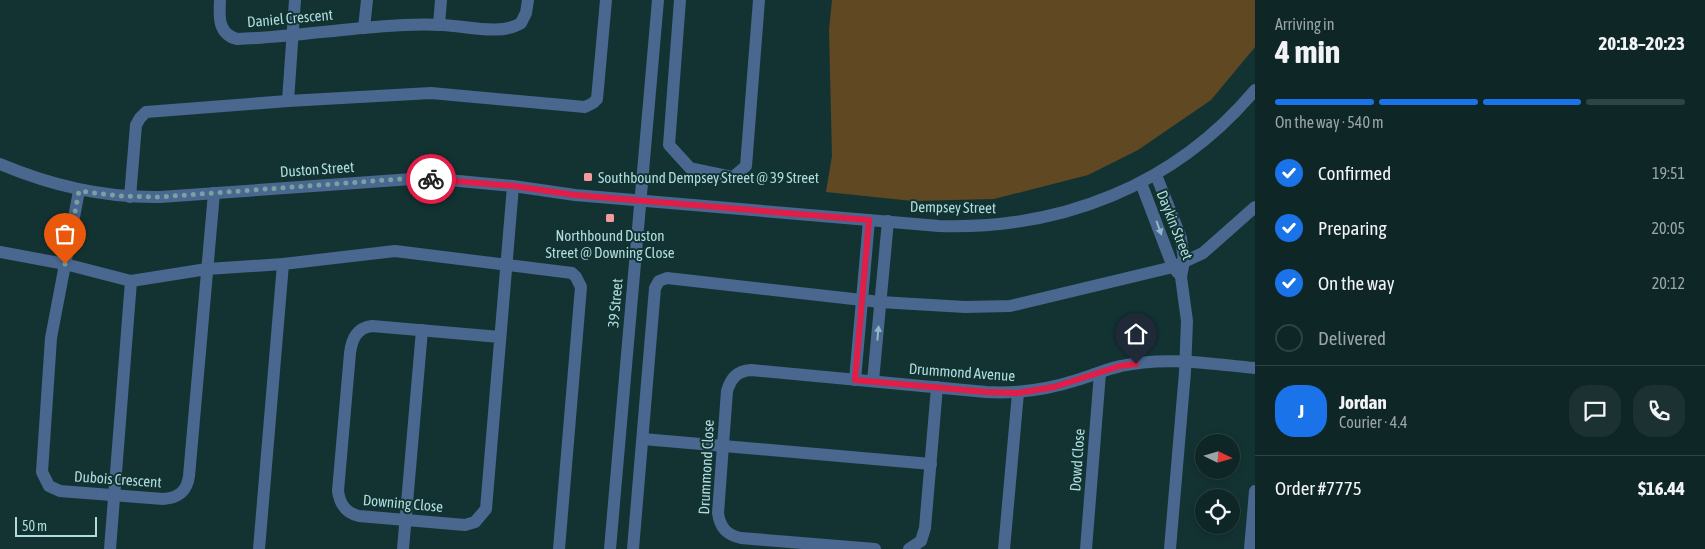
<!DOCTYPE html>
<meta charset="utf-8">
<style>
body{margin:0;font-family:"Asap Condensed",sans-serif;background:#1c3232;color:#f1f3f6;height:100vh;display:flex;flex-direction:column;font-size:19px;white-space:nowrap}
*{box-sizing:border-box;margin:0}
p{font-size:16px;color:#9ba5a7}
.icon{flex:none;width:28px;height:28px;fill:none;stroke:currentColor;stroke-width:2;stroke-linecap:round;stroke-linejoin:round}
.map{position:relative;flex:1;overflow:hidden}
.drawer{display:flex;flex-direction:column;background:#0e2626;width:450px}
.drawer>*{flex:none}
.needle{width:32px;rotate:95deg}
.tools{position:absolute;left:1195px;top:434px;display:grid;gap:10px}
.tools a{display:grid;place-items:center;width:45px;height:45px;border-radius:50%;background:#0e2626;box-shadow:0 2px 8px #0003,0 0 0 1px #2e4343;font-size:25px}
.scale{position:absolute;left:15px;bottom:12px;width:82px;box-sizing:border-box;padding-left:5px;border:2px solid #afdcdc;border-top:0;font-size:14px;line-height:18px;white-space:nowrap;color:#afdcdc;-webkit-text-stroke:4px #133333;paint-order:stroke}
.pin{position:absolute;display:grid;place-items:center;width:42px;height:42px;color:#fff;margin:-51px -21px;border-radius:50% 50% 50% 0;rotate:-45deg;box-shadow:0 0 5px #0007}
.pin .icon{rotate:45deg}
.courier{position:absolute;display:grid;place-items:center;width:50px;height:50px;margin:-25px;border:4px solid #e11d48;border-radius:50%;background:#fff;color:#222;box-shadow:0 1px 6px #0007}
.headline em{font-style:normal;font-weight:700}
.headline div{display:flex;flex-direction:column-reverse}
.headline{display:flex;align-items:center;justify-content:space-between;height:85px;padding:0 20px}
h1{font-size:32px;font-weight:700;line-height:38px}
.bar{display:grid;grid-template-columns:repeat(4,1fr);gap:8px 5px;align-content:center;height:60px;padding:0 20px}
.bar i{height:6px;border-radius:4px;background:#2e4343}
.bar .current{background:#1a73e8}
.bar p{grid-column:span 4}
.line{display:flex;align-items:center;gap:12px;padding:0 20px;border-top:1px solid #2e4343}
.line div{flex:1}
.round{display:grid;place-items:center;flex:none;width:52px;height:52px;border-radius:20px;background:#1c3232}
ol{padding:0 20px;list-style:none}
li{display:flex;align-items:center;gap:15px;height:55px}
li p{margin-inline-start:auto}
li .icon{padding:5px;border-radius:50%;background:#1a73e8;color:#fff;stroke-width:4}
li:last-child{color:#9ba5a7}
li i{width:28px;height:28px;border:2px solid #2e4343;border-radius:50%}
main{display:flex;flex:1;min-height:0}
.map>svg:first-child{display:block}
.green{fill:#604823}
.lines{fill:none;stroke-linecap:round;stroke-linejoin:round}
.minor{stroke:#4a678f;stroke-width:12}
.oneway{fill:#91b9c5}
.done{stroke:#78a1a1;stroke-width:5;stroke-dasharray:0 9}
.route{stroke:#e11d48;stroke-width:6}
.poi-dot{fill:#f59b9e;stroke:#133333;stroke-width:2}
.labels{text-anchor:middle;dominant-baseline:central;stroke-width:4;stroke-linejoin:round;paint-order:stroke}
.street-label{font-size:15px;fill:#afdcdc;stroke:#133333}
.poi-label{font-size:15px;fill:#afdcdc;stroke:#133333;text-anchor:start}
</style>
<main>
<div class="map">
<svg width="1255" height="549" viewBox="0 0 1255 549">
<rect width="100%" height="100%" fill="#133333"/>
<polygon class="green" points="832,0 1255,0 1255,47 1211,100 1138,150 1088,175 994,199 913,201 826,192 832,156 829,30"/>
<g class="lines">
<g class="minor">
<path d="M220 0C219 17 218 34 237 39 306 37 374 22 443 25 466 26 502 36 521 23L526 13 528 0"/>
<polyline points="680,0 669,145 690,168 733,177 746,166 759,0"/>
<polyline points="439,25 441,0"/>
<polyline points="364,28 367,0"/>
<polyline points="288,101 295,0"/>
<path d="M0 164C52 186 103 198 160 197L426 178 513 186 575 195 939 226C1062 230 1175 185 1255 90"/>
<polyline points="1156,175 1181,238 1184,261 1181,277 1187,321 1185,372 1170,549"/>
<polyline points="1141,183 1173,267 1178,273"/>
<path d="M79 191 51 338 42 472 49 486 60 491 163 499C179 498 187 491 189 476L214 193"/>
<polyline points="130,197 136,125 140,118 146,112 288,101 431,93 585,107 593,103 597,99 606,0"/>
<polyline points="0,252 65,264 131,281 207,269 283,264 395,251 572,273 576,277 581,287 559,549"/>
<path d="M500 337 372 326C357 328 352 338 350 353L338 491C340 505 346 513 359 516L465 525 475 522 486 509 513 186"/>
<polyline points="855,380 869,220"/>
<polyline points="873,381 888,221"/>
<polyline points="643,439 931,464"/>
<polyline points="110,549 131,281"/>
<polyline points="259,549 283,264"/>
<polyline points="403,549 422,330"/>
<polyline points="610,549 658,0"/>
<polyline points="633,549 655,288 659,281 667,278 880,302 965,307 1010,306 1173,267 1203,253 1255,207"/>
<path d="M875 549 741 538C727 535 720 528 718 513L727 391C731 378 737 371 751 370L986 392C1018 394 1046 390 1077 380 1091 376 1106 369 1121 366 1165 356 1211 364 1255 368"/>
<polyline points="909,549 921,541 925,528 937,387"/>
<polyline points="1004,549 1018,393"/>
<polyline points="1086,549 1100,373"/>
<polyline points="1250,549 1255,491"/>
</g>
</g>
<defs><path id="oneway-solid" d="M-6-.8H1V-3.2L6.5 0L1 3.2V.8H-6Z" transform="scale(1.25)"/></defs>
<g class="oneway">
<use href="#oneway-solid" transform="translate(1159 228) rotate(70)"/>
<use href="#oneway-solid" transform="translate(878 333) rotate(-85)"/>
</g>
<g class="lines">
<polyline class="done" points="65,264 79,191 120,196 160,197 400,179 431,179"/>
<polyline class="route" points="431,179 514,186 575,195 869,220 855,380 986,392 1018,393 1054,387 1120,366 1136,364"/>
</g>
<g class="poi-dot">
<rect x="583" y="172" width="10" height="10" rx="2.5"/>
<rect x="605" y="213" width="10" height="10" rx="2.5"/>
</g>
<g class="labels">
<g class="street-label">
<text transform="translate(290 18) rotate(-5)">Daniel Crescent</text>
<text transform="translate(317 169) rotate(-4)">Duston Street</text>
<text transform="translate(953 207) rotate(1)">Dempsey Street</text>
<text transform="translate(1175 225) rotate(68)">Daykin Street</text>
<text transform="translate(615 303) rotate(-85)">39 Street</text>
<text transform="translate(962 372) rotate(4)">Drummond Avenue</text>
<text transform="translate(1077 460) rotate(-86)">Dowd Close</text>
<text transform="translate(706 467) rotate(-87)">Drummond Close</text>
<text transform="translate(118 479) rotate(4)">Dubois Crescent</text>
<text transform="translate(403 503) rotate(5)">Downing Close</text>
</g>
<g class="poi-label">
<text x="598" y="177">Southbound Dempsey Street @ 39 Street</text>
<text x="610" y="235" text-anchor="middle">Northbound Duston<tspan x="610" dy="17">Street @ Downing Close</tspan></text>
</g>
</g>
</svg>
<div class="tools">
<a><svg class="needle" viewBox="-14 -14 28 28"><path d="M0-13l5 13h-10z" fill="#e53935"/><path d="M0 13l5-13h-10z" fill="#9ba5a7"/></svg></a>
<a><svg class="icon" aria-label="locate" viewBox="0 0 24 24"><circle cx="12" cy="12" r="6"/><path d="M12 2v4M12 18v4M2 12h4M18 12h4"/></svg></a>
</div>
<div class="scale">50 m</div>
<div class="pin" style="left:65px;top:264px;background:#ea580c"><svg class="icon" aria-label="bag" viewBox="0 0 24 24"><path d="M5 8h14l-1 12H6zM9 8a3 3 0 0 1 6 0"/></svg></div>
<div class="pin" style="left:1136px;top:364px;background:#1f2937"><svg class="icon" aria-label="home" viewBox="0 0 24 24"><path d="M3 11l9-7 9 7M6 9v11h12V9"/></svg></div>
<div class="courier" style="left:431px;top:179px"><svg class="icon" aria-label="bike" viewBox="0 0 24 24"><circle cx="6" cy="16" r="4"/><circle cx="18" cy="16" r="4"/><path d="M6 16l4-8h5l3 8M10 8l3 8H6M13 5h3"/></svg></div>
</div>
<section class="drawer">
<div class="headline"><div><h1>4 min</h1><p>Arriving in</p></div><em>20:18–20:23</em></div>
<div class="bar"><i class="current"></i><i class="current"></i><i class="current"></i><i></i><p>On the way · 540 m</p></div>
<ol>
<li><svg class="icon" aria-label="check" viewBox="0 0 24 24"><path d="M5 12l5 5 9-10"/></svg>Confirmed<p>19:51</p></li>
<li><svg class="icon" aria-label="check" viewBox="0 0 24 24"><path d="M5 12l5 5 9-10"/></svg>Preparing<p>20:05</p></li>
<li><svg class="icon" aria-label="check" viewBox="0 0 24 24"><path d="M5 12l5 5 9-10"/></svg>On the way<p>20:12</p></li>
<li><i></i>Delivered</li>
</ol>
<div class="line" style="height:90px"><b class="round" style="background:#1a73e8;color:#fff">J</b><div><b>Jordan</b><p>Courier · 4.4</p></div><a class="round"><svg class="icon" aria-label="chat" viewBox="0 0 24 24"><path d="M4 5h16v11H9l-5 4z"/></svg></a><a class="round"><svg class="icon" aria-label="phone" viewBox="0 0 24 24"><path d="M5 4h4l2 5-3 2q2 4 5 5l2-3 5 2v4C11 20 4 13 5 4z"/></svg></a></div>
<div class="line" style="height:65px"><div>Order #7775</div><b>$16.44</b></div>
</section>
</main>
